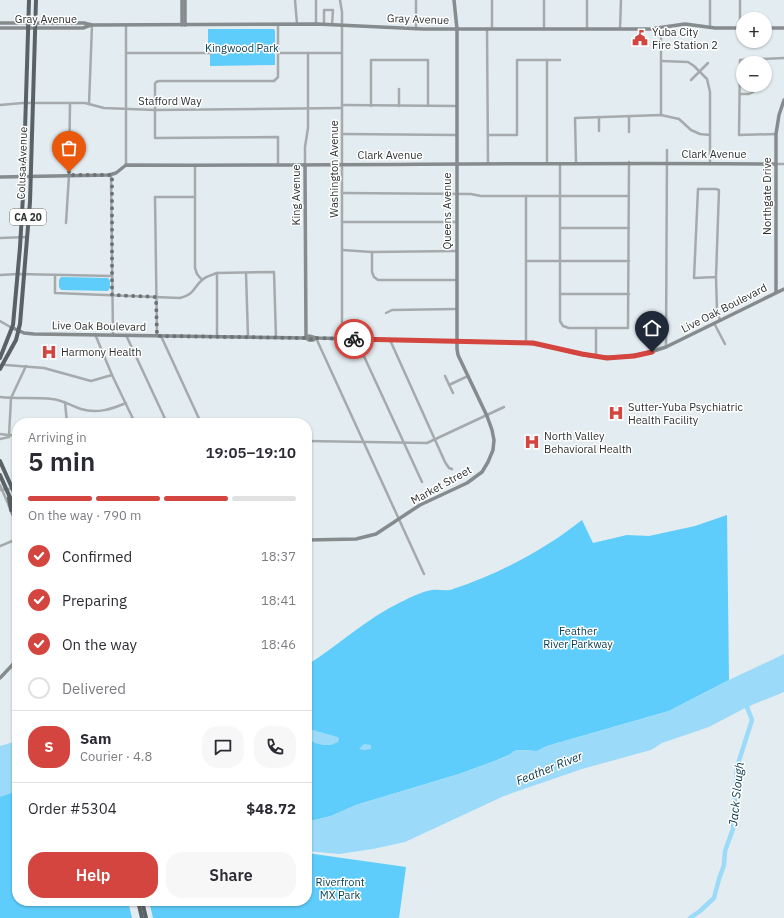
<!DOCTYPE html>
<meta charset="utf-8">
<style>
body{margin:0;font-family:"IBM Plex Sans",sans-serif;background:#f7f7f7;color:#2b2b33;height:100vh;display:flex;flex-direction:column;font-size:15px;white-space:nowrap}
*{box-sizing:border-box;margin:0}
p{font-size:13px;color:#7c7c81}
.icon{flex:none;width:22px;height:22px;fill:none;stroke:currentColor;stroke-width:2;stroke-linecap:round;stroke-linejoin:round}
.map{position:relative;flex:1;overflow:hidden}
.drawer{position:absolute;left:12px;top:418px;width:300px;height:488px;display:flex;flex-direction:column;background:#fff;border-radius:16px;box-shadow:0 1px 3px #0004}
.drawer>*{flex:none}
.fabs{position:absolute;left:736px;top:12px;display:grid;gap:8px}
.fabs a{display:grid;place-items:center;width:36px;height:36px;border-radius:50%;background:#fff;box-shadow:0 1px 3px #0004;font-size:20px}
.pin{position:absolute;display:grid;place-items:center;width:34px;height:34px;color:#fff;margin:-41px -17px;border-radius:50% 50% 50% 0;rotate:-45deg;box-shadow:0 0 4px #0007}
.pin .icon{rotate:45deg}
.courier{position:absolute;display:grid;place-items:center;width:40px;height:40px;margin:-20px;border:3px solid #d3453e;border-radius:50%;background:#fff;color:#222;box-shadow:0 1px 5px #0007}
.head em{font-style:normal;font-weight:600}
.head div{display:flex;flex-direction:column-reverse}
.head{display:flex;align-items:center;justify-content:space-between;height:68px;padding:0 16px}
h1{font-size:26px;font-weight:600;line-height:30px}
.bar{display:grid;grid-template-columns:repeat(4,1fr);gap:6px 4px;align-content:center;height:48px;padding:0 16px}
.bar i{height:5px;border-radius:3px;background:#e1e1e2}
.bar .current{background:#d3453e}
.bar p{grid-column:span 4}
.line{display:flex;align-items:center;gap:10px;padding:0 16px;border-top:1px solid #e1e1e2}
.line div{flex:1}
.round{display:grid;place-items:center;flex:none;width:42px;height:42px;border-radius:16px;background:#f7f7f7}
ol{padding:0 16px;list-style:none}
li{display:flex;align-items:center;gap:12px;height:44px}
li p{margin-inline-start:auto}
li .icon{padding:4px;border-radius:50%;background:#d3453e;color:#fff;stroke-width:4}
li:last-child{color:#7c7c81}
li i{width:22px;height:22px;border:2px solid #e1e1e2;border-radius:50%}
.cta{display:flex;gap:8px;margin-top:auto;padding:8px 16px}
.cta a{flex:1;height:46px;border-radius:16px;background:#d3453e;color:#fff;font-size:16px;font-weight:600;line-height:46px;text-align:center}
.cta a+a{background:#f7f7f7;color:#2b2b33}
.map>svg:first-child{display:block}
.green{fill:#5ecdfb}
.water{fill:#9bdbf9}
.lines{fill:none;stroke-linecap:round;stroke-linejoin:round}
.river{stroke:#9bdbf9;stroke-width:4.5}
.street{stroke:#a6aaac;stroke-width:2.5}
.secondary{stroke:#868b8e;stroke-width:3.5}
.highway{stroke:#5a6266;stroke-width:4}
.done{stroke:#6d7274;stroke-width:4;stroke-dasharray:0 7.2}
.route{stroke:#d3453e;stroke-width:5}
.labels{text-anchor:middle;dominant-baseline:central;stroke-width:3;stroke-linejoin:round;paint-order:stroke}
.shield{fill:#fff;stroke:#6c6f70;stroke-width:1}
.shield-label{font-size:10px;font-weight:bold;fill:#2d3132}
.street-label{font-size:11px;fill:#2d3132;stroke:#fff}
.poi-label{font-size:11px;fill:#2d3132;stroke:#fff;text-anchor:start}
.park-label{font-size:11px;fill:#0b4155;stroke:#fff}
.water-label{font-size:12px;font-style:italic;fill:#003549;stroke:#fff}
</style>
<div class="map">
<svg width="784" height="918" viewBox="0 0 784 918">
<rect width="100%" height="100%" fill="#e3ecf0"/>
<g class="green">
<polygon points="208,29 274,29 275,31 275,65 210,66 210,55 208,50"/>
<polygon points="61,277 108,278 110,281 110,288 108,291 61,290 59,287 59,280"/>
<path d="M727 515 729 680 669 711 547 746 537 751 520 750 514 751 509 755 492 762 459 774 356 805 331 816 307 822V665C339 645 367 618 401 602 409 598 423 591 432 590 439 589 447 592 453 589 499 574 544 550 582 520L593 543 627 535 649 536 695 526Z"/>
<polygon points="17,788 17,901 128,901 132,918 0,918 0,795"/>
<polygon points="307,853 406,867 399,918 153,918 149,901 307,901"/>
</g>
<g class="water">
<polygon points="784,654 784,692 747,707 709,727 662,743 651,750 582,769 504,796 405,842 373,849 339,854 307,851 307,822 331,816 356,805 459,774 492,762 509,755 514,751 520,750 537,751 547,746 669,711 729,680"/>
<polygon points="309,729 338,737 339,739 338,742 331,745 323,745 315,743 307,738 307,730"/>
<polygon points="17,741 17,791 0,797 0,746"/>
<polygon points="364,744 371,745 371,749 364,750 359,749"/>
</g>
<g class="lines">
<polyline class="river" points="690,918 700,911 714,898 719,879 724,865 725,851 733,829 737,767 752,720 747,707"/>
<g class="street">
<polyline points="295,0 297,24"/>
<polyline points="340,0 342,12 342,339"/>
<polyline points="416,0 416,29"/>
<polyline points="492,0 492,29"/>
<polyline points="544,0 544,29"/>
<polyline points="710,0 710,27"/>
<polyline points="278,24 278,77 274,81 159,81 156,82 155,84 155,138 278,137 278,165"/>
<polyline points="316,24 316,0"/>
<polyline points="126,25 126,165"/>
<polyline points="324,25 324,10 333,10 332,25"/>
<polyline points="661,28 661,115"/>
<polyline points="740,28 740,0"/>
<polyline points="487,29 488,163"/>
<polyline points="587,29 587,0"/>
<polyline points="620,29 621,0"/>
<polyline points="126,53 213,53"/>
<polyline points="278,53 341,53"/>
<polyline points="547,60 547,163"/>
<polyline points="661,61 688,62 694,66 707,79 710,92 710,163"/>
<polyline points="691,80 708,63"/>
<polyline points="399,89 399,106"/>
<polyline points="740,94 749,94 753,92"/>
<polyline points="89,104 92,25"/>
<polyline points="0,105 23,103 85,103 104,108 155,110 342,108"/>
<polyline points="342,105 457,106"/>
<polyline points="371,106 371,60 428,60 428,106"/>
<polyline points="599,117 599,131"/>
<polyline points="629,117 629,132"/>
<polyline points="342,134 457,135"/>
<polyline points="776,134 739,135 740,60 784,58"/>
<polyline points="488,135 517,135 517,60 560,60"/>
<polyline points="576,162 575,118 661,115 679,119 691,130 700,134 710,135"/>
<polyline points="560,163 560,321 563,326 569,328 628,328 629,162"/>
<polyline points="776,164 784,164"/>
<polyline points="195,165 195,268 197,274 202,280"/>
<polyline points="305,165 305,147 308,128 308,53"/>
<polyline points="111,175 113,335"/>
<polyline points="342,193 471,194 481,196 629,196"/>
<polyline points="342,222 456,222"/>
<polyline points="66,223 69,175 70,103"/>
<polyline points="561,228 629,228"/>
<polyline points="0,238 27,237"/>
<polyline points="342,250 372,252 456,251"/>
<polyline points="372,252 372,272 374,277 378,280 456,280"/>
<polyline points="526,261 629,261"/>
<polyline points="217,273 217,336"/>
<polyline points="246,273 248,337"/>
<polyline points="0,275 18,274 112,276"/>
<path d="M55 275V293L180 298C194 295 193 288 202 280 206 276 212 275 217 273L274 272 276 338"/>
<polyline points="716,277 694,278 698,189 716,189 719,190 716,277 717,312 720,320"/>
<polyline points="560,294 629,294"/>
<polyline points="386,313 392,310 457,309"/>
<polyline points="0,321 12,328"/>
<polyline points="714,323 725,344"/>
<polyline points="95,334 112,375 135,423"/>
<polyline points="126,335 167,423"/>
<polyline points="157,336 155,197 194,197"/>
<polyline points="161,336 201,423"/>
<polyline points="316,338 424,574"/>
<polyline points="356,339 422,482"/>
<polyline points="390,340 445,462 449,468 452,469"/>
<polyline points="526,343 526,196"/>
<polyline points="666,347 667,150"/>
<polyline points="596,357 596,328"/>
<polyline points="3,364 6,365 44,368 91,381 112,375"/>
<polyline points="445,376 453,393"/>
<polyline points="449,385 468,376"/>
<path d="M0 397C17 399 35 397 52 399 63 400 71 406 81 409 97 414 112 409 126 403"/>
<polyline points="65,402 67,423"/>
<polyline points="0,434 17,436"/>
<polyline points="9,436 11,398 26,366"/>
<polyline points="14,436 17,446"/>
<polyline points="0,439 9,437"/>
<polyline points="307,441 427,443 504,407"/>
<polyline points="0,485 9,506"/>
<polyline points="0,490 17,488"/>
<polyline points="0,546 17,539"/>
</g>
<g class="secondary">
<polyline points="0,23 84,23 92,25 317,24 423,29 650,29 685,24 715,28 743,28"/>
<polyline points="182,25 182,0"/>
<polyline points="185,25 185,0"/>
<polyline points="0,28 83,28 91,25"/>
<polyline points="765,28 784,28"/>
<polyline points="305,165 306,338"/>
<path d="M0 177 109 175 116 173 126 165C343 166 560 162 776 164"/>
<polyline points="776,292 776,134 779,115 784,100"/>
<path d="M13 328 24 333 34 334 306 338 309 336 316 338 526 343C546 344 564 351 584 355 612 360 639 357 666 347L784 289"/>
<polyline points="306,338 309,340 313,340 316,338"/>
<polyline points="11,510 17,524"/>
<polyline points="307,540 356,539 376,534 420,505 467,483 482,472 488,462 493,450 494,440 492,430 487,416 458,355 457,349 457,29 454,0"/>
<polyline points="0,678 17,660"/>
</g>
<g class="highway">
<polyline points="0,358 13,325 20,247 23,196 29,0"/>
<polyline points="0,369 16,340 20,324 30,202 36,0"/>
<polyline points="0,461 17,499"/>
<polyline points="0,475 17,513"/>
<polyline points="9,498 11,510"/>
<polyline points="138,901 142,918"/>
<polyline points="142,901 146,918"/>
</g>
</g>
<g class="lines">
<polyline class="done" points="69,172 69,175 112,175 112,295 156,297 157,336 306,338 314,340 316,338 354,339"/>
<polyline class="route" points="354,339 533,343 582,354 607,358 634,356 652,352"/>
</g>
<defs>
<symbol id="civic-bare" viewBox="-9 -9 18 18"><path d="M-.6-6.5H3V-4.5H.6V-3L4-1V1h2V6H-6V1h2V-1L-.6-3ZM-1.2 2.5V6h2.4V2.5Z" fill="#d3453e" stroke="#fff" stroke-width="2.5" paint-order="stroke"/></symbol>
<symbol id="hospital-bare" viewBox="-9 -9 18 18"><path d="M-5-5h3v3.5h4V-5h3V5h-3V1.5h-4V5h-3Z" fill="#d3453e" stroke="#fff" stroke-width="2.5" paint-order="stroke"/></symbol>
</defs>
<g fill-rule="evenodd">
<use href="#civic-bare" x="629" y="27" width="22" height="22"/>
<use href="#hospital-bare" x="38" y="341" width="22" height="22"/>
<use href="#hospital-bare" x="605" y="402" width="22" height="22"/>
<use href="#hospital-bare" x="521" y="431" width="22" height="22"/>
</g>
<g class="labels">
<rect class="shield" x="10" y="209" width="36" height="16" rx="3"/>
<g class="shield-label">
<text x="28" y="217">CA 20</text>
</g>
<g class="street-label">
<text x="46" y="19">Gray Avenue</text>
<text transform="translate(418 19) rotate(2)">Gray Avenue</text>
<text x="170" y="101">Stafford Way</text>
<text x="714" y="154">Clark Avenue</text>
<text x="390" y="155">Clark Avenue</text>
<text transform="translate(22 163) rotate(-88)">Colusa Avenue</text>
<text transform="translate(334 169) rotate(-90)">Washington Avenue</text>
<text transform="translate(296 195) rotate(-90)">King Avenue</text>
<text transform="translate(767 196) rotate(-90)">Northgate Drive</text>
<text transform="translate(447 211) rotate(-90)">Queens Avenue</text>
<text transform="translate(724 308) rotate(-27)">Live Oak Boulevard</text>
<text transform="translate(99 326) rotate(1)">Live Oak Boulevard</text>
<text transform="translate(441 485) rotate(-29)">Market Street</text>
</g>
<g class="poi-label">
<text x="652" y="32">Yuba City<tspan x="652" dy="13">Fire Station 2</tspan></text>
<text x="61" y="352">Harmony Health</text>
<text x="628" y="407">Sutter-Yuba Psychiatric<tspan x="628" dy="13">Health Facility</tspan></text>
<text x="544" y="436">North Valley<tspan x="544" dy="13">Behavioral Health</tspan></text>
</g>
<g class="park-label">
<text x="242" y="48">Kingwood Park</text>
<text x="578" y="631">Feather<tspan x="578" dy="13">River Parkway</tspan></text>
<text x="340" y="882">Riverfront<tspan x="340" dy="13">MX Park</tspan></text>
</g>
<g class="water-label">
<text transform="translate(549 768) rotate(-22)">Feather River</text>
<text transform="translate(736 794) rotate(-84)">Jack Slough</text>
</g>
</g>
</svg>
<div class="fabs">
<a>+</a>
<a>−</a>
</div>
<div class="pin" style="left:69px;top:172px;background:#ea580c"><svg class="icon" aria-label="bag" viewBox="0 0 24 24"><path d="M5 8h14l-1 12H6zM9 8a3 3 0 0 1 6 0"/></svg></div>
<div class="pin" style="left:652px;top:352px;background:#1f2937"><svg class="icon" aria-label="home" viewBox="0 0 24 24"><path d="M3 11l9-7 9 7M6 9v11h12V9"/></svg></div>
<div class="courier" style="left:354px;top:339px"><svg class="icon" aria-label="bike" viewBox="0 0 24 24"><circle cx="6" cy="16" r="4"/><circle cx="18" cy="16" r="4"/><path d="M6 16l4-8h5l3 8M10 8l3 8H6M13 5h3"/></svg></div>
<section class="drawer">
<div class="head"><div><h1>5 min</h1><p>Arriving in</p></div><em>19:05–19:10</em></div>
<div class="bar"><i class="current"></i><i class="current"></i><i class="current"></i><i></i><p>On the way · 790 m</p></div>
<ol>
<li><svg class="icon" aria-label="check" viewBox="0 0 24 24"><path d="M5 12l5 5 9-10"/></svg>Confirmed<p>18:37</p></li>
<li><svg class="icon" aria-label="check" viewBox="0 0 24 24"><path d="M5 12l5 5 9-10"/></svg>Preparing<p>18:41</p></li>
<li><svg class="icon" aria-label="check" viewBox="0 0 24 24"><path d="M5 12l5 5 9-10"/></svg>On the way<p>18:46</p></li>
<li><i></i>Delivered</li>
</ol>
<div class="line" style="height:72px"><b class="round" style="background:#d3453e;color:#fff">S</b><div><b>Sam</b><p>Courier · 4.8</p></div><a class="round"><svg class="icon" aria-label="chat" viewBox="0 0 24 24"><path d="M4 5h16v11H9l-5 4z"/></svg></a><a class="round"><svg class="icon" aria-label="phone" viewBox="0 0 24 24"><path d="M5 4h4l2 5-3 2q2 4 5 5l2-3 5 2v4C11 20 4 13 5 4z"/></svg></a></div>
<div class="line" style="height:52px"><div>Order #5304</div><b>$48.72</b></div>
<div class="cta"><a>Help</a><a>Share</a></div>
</section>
</div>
